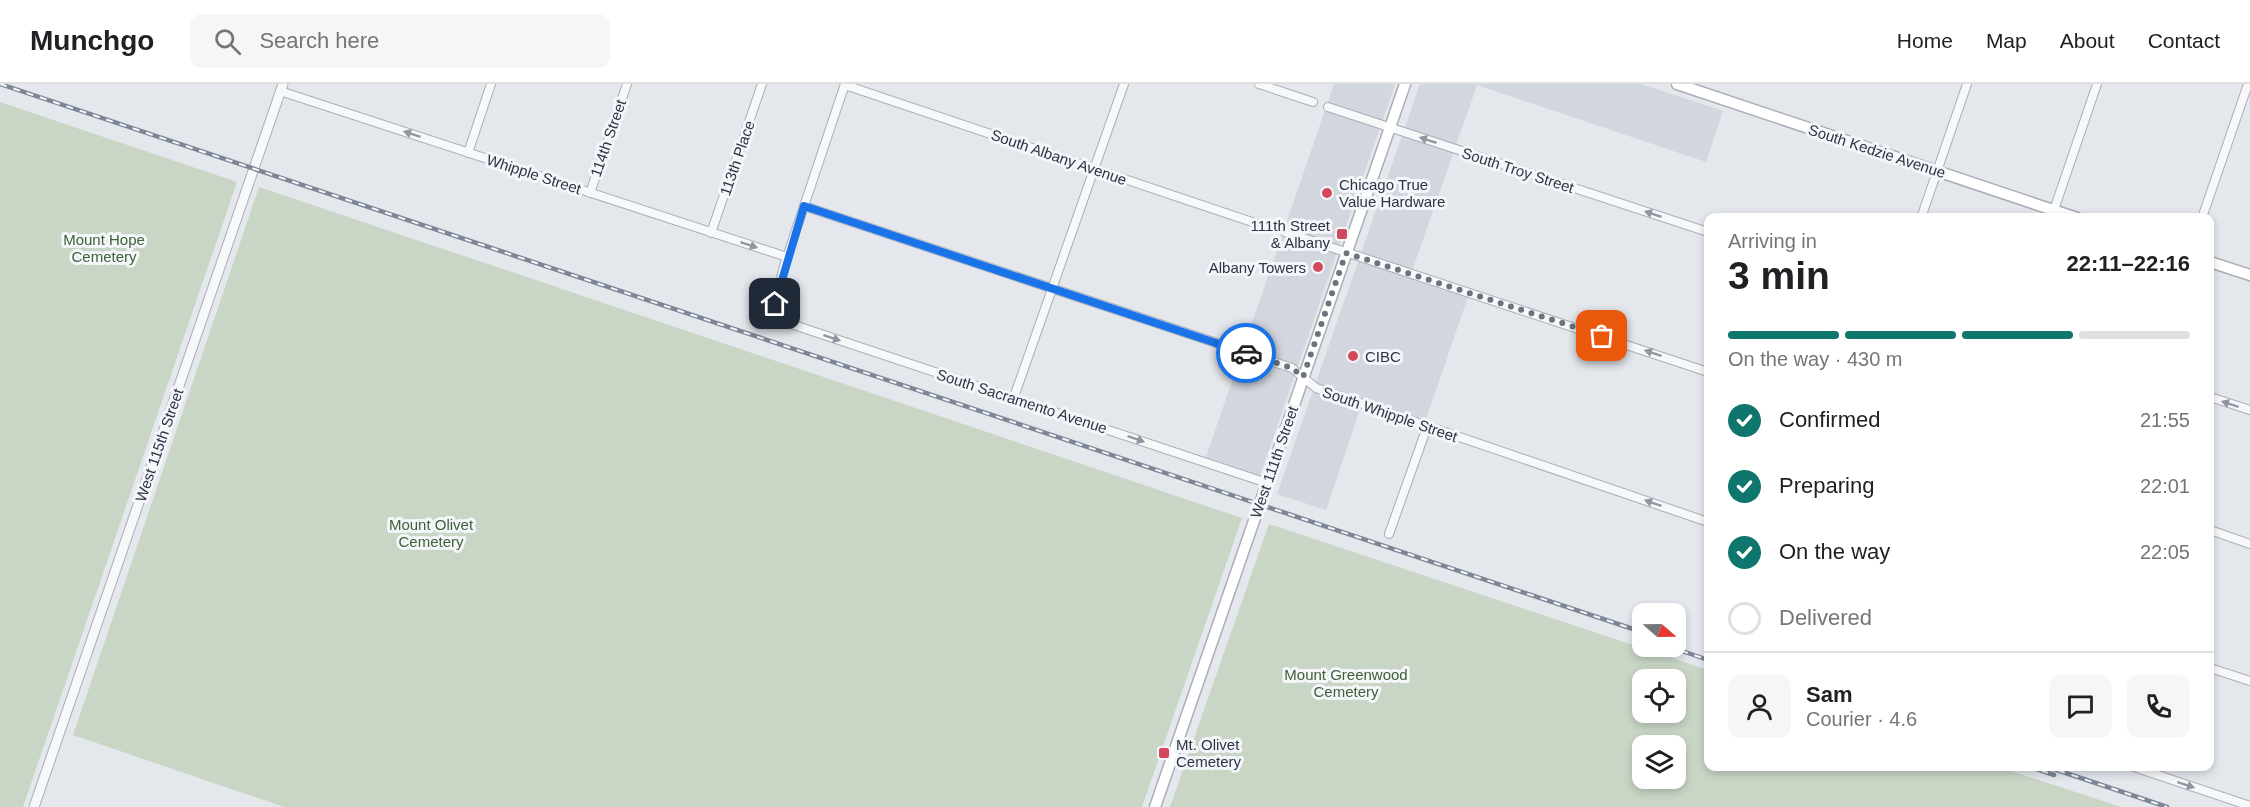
<!DOCTYPE html>
<meta charset="utf-8">
<style>
body{margin:0;font-family:Helvetica,sans-serif;background:#f6f6f6;color:#202124;height:100vh;display:flex;flex-direction:column;font-size:22px;white-space:nowrap}
*{box-sizing:border-box;margin:0}
p{font-size:20px;color:#757577}
.icon{flex:none;width:33px;height:33px;fill:none;stroke:currentColor;stroke-width:2;stroke-linecap:round;stroke-linejoin:round}
.map{position:relative;flex:1;overflow:hidden}
.details{position:absolute;left:1704px;top:129px;width:510px;height:558px;display:flex;flex-direction:column;background:#fff;border-radius:12px;box-shadow:0 3px 9px #0003}
.details>*{flex:none}
.needle{width:39px;rotate:110deg}
.controls{position:absolute;left:1632px;top:519px;display:grid;gap:12px}
.controls a{display:grid;place-items:center;width:54px;height:54px;border-radius:12px;background:#fff;box-shadow:0 3px 9px #0003;font-size:30px}
.pin{position:absolute;display:grid;place-items:center;width:51px;height:51px;color:#fff;margin:-26px;border-radius:12px;box-shadow:0 3px 9px #0006}
.courier{position:absolute;display:grid;place-items:center;width:60px;height:60px;margin:-30px;border:4px solid #1a73e8;border-radius:50%;background:#fff;color:#222;box-shadow:0 2px 8px #0007}
.summary em{font-style:normal;font-weight:700}
.summary div{display:flex;flex-direction:column-reverse}
.summary{display:flex;align-items:center;justify-content:space-between;height:102px;padding:0 24px}
h1{font-size:39px;font-weight:700;line-height:45px}
.bar{display:grid;grid-template-columns:repeat(4,1fr);gap:9px 6px;align-content:center;height:72px;padding:0 24px}
.bar i{height:8px;border-radius:4px;background:#e0e0e0}
.bar .current{background:#0f766e}
.bar p{grid-column:span 4}
.line{display:flex;align-items:center;gap:15px;padding:0 24px;border-top:2px solid #e0e0e0}
.line div{flex:1}
.round{display:grid;place-items:center;flex:none;width:63px;height:63px;border-radius:12px;background:#f6f6f6}
ol{padding:0 24px;list-style:none}
li{display:flex;align-items:center;gap:18px;height:66px}
li p{margin-inline-start:auto}
li .icon{padding:6px;border-radius:50%;background:#0f766e;color:#fff;stroke-width:4}
li:last-child{color:#757577}
li i{width:33px;height:33px;border:3px solid #e0e0e0;border-radius:50%}
header{display:flex;align-items:center;gap:36px;box-sizing:border-box;height:84px;padding:0 30px;background:#fff;border-bottom:2px solid #e0e0e0}
header strong{font-size:28px}
nav{display:flex;gap:33px;margin-inline-start:auto;font-size:21px}
.search{width:420px;height:54px;background:#f6f6f6;display:flex;align-items:center;gap:15px;box-sizing:border-box;padding:0 21px;border-radius:12px;color:#757577;font-size:22px}
.map>svg:first-child{display:block}
.built{fill:#d2d6de}
.green{fill:#c9d6c5;fill-rule:evenodd}
.lines{fill:none;stroke-linecap:round;stroke-linejoin:round}
.minor-casing{stroke:#a9aeb7;stroke-width:10}
.tertiary-casing{stroke:#a9aeb7;stroke-width:11}
.secondary-casing{stroke:#a9aeb7;stroke-width:13}
.minor{stroke:#f7f8fa;stroke-width:8}
.tertiary{stroke:#f7f8fa;stroke-width:9}
.secondary{stroke:#fff;stroke-width:10}
.rail-casing{stroke:#7d8696;stroke-width:4.5}
.rail{stroke:#f4f6f9;stroke-width:2;stroke-dasharray:7;stroke-linecap:butt}
.oneway{fill:#9196a0}
.done{stroke:#6c737f;stroke-width:6;stroke-dasharray:0 10.8}
.route{stroke:#1a73e8;stroke-width:8}
.poi-dot{fill:#d1495b;stroke:#f4f6f9;stroke-width:2}
.labels{text-anchor:middle;dominant-baseline:central;stroke-width:6;stroke-linejoin:round;paint-order:stroke}
.street-label{font-size:15px;fill:#2b3445;stroke:#f4f6f9}
.poi-label{font-size:15px;fill:#2b3445;stroke:#f4f6f9;text-anchor:start}
.park-label{font-size:15px;fill:#3f6138;stroke:#f4f6f9}
</style>
<header>
<strong>Munchgo</strong>
<div class="search"><svg class="icon" aria-label="search" viewBox="0 0 24 24"><circle cx="10" cy="10" r="6"/><path d="M15 15l6 6"/></svg>Search here</div>
<nav><a>Home</a><a>Map</a><a>About</a><a>Contact</a></nav>
</header>
<div class="map">
<svg width="2250" height="723" viewBox="0 0 2250 723">
<rect width="100%" height="100%" fill="#e4e7ec"/>
<g class="built">
<polygon points="1334,0 1395,0 1260,392 1206,373"/>
<polygon points="1420,0 1641,0 1723,27 1706,78 1477,1 1411,190 1469,210 1424,341 1362,320 1326,426 1277,410"/>
</g>
<g class="green">
<polygon points="0,18 237,98 23,723 0,723"/>
<polygon points="259,103 1242,434 1142,723 284,723 73,651"/>
<path d="M1269 440 1708 586V682L1999 683 2121 723H1170ZM1642 596H1676V628H1642ZM1642 662H1676V694H1642Z"/>
</g>
<g class="lines">
<defs>
<g id="minor">
<polyline points="845,0 784,182 775,220 777,233 788,239 1267,399"/>
<polyline points="1259,0 1313,18"/>
<polyline points="845,1 1273,145"/>
<polyline points="280,7 787,173"/>
<polyline points="1328,23 1708,148"/>
<polyline points="468,69 491,0"/>
<polyline points="590,109 627,0"/>
<polyline points="804,122 1292,284 1316,304 1708,438"/>
<polyline points="2054,126 2097,0"/>
<polyline points="1921,134 1967,0"/>
<polyline points="2202,134 2248,0"/>
<polyline points="1285,148 1708,288"/>
<polyline points="711,149 762,0"/>
<polyline points="1014,313 1124,0"/>
<polyline points="2210,313 2250,326"/>
<polyline points="2210,446 2250,460"/>
<polyline points="1389,450 1427,343"/>
<polyline points="2210,584 2250,597"/>
<polyline points="2131,682 2250,722"/>
</g>
<polyline id="tertiary" points="34,723 283,0"/>
<g id="secondary">
<polyline points="1677,0 2077,134"/>
<polyline points="2210,178 2250,191"/>
<polyline points="1155,723 1405,0"/>
</g>
</defs>
<use href="#minor" class="minor-casing"/>
<use href="#tertiary" class="tertiary-casing"/>
<use href="#secondary" class="secondary-casing"/>
<use href="#minor" class="minor"/>
<use href="#tertiary" class="tertiary"/>
<use href="#secondary" class="secondary"/>
<defs>
<g id="rail">
<polyline points="0,0 1642,548"/>
<polyline points="1668,562 1708,576"/>
<polyline points="2028,682 2054,691"/>
<polyline points="2045,682 2167,723"/>
</g>
</defs>
<use href="#rail" class="rail-casing"/>
<use href="#rail" class="rail"/>
</g>
<defs><path id="oneway-solid" d="M-6-.8H1V-3.2L6.5 0L1 3.2V.8H-6Z" transform="scale(1.5)"/></defs>
<g class="oneway">
<use href="#oneway-solid" transform="translate(412 50) rotate(-162)"/>
<use href="#oneway-solid" transform="translate(1428 56) rotate(-162)"/>
<use href="#oneway-solid" transform="translate(1653 130) rotate(-162)"/>
<use href="#oneway-solid" transform="translate(749 161) rotate(18)"/>
<use href="#oneway-solid" transform="translate(832 254) rotate(18)"/>
<use href="#oneway-solid" transform="translate(1653 269) rotate(-162)"/>
<use href="#oneway-solid" transform="translate(2230 320) rotate(-162)"/>
<use href="#oneway-solid" transform="translate(1136 355) rotate(19)"/>
<use href="#oneway-solid" transform="translate(1653 419) rotate(-161)"/>
<use href="#oneway-solid" transform="translate(2186 701) rotate(18)"/>
</g>
<g class="lines">
<polyline class="done" points="1246,269 1292,284 1303,293 1346,169 1602,252"/>
<polyline class="route" points="775,220 804,122 1246,269"/>
</g>
<g class="poi-dot">
<circle cx="1327" cy="109" r="6"/>
<rect x="1336" y="144" width="12" height="12" rx="3"/>
<circle cx="1318" cy="183" r="6"/>
<circle cx="1353" cy="272" r="6"/>
<rect x="1158" y="663" width="12" height="12" rx="3"/>
</g>
<g class="labels">
<g class="street-label">
<text transform="translate(608 54) rotate(-71)">114th Street</text>
<text transform="translate(1877 67) rotate(18)">South Kedzie Avenue</text>
<text transform="translate(1059 73) rotate(19)">South Albany Avenue</text>
<text transform="translate(737 74) rotate(-71)">113th Place</text>
<text transform="translate(1518 86) rotate(18)">South Troy Street</text>
<text transform="translate(534 90) rotate(18)">Whipple Street</text>
<text transform="translate(1022 317) rotate(18)">South Sacramento Avenue</text>
<text transform="translate(1390 330) rotate(19)">South Whipple Street</text>
<text transform="translate(159 361) rotate(-71)">West 115th Street</text>
<text transform="translate(1274 378) rotate(-71)">West 111th Street</text>
</g>
<g class="poi-label">
<text x="1339" y="100">Chicago True<tspan x="1339" dy="17">Value Hardware</tspan></text>
<text x="1330" y="141" text-anchor="end">111th Street<tspan x="1330" dy="17">&amp; Albany</tspan></text>
<text x="1306" y="183" text-anchor="end">Albany Towers</text>
<text x="1365" y="272">CIBC</text>
<text x="1176" y="660">Mt. Olivet<tspan x="1176" dy="17">Cemetery</tspan></text>
</g>
<g class="park-label">
<text x="104" y="155">Mount Hope<tspan x="104" dy="17">Cemetery</tspan></text>
<text x="431" y="440">Mount Olivet<tspan x="431" dy="17">Cemetery</tspan></text>
<text x="1346" y="590">Mount Greenwood<tspan x="1346" dy="17">Cemetery</tspan></text>
</g>
</g>
</svg>
<div class="controls">
<a><svg class="needle" viewBox="-14 -14 28 28"><path d="M0-13l5 13h-10z" fill="#e53935"/><path d="M0 13l5-13h-10z" fill="#757577"/></svg></a>
<a><svg class="icon" aria-label="locate" viewBox="0 0 24 24"><circle cx="12" cy="12" r="6"/><path d="M12 2v4M12 18v4M2 12h4M18 12h4"/></svg></a>
<a><svg class="icon" aria-label="layers" viewBox="0 0 24 24"><path d="M12 4l9 5-9 5-9-5zM3 14l9 5 9-5"/></svg></a>
</div>
<div class="pin" style="left:1602px;top:252px;background:#ea580c"><svg class="icon" aria-label="bag" viewBox="0 0 24 24"><path d="M5 8h14l-1 12H6zM9 8a3 3 0 0 1 6 0"/></svg></div>
<div class="pin" style="left:775px;top:220px;background:#1f2937"><svg class="icon" aria-label="home" viewBox="0 0 24 24"><path d="M3 11l9-7 9 7M6 9v11h12V9"/></svg></div>
<div class="courier" style="left:1246px;top:269px"><svg class="icon" aria-label="car" viewBox="0 0 24 24"><path d="M5 17H2v-5l4-1 3-4h7l3 4 3 1v5h-3M9 17h6M6 11h13"/><circle cx="7" cy="17" r="2"/><circle cx="17" cy="17" r="2"/></svg></div>
<section class="details">
<div class="summary"><div><h1>3 min</h1><p>Arriving in</p></div><em>22:11–22:16</em></div>
<div class="bar"><i class="current"></i><i class="current"></i><i class="current"></i><i></i><p>On the way · 430 m</p></div>
<ol>
<li><svg class="icon" aria-label="check" viewBox="0 0 24 24"><path d="M5 12l5 5 9-10"/></svg>Confirmed<p>21:55</p></li>
<li><svg class="icon" aria-label="check" viewBox="0 0 24 24"><path d="M5 12l5 5 9-10"/></svg>Preparing<p>22:01</p></li>
<li><svg class="icon" aria-label="check" viewBox="0 0 24 24"><path d="M5 12l5 5 9-10"/></svg>On the way<p>22:05</p></li>
<li><i></i>Delivered</li>
</ol>
<div class="line" style="height:108px"><a class="round"><svg class="icon" aria-label="person" viewBox="0 0 24 24"><circle cx="12" cy="8" r="4"/><path d="M4 21q1-7 8-7t8 7"/></svg></a><div><b>Sam</b><p>Courier · 4.6</p></div><a class="round"><svg class="icon" aria-label="chat" viewBox="0 0 24 24"><path d="M4 5h16v11H9l-5 4z"/></svg></a><a class="round"><svg class="icon" aria-label="phone" viewBox="0 0 24 24"><path d="M5 4h4l2 5-3 2q2 4 5 5l2-3 5 2v4C11 20 4 13 5 4z"/></svg></a></div>
</section>
</div>
